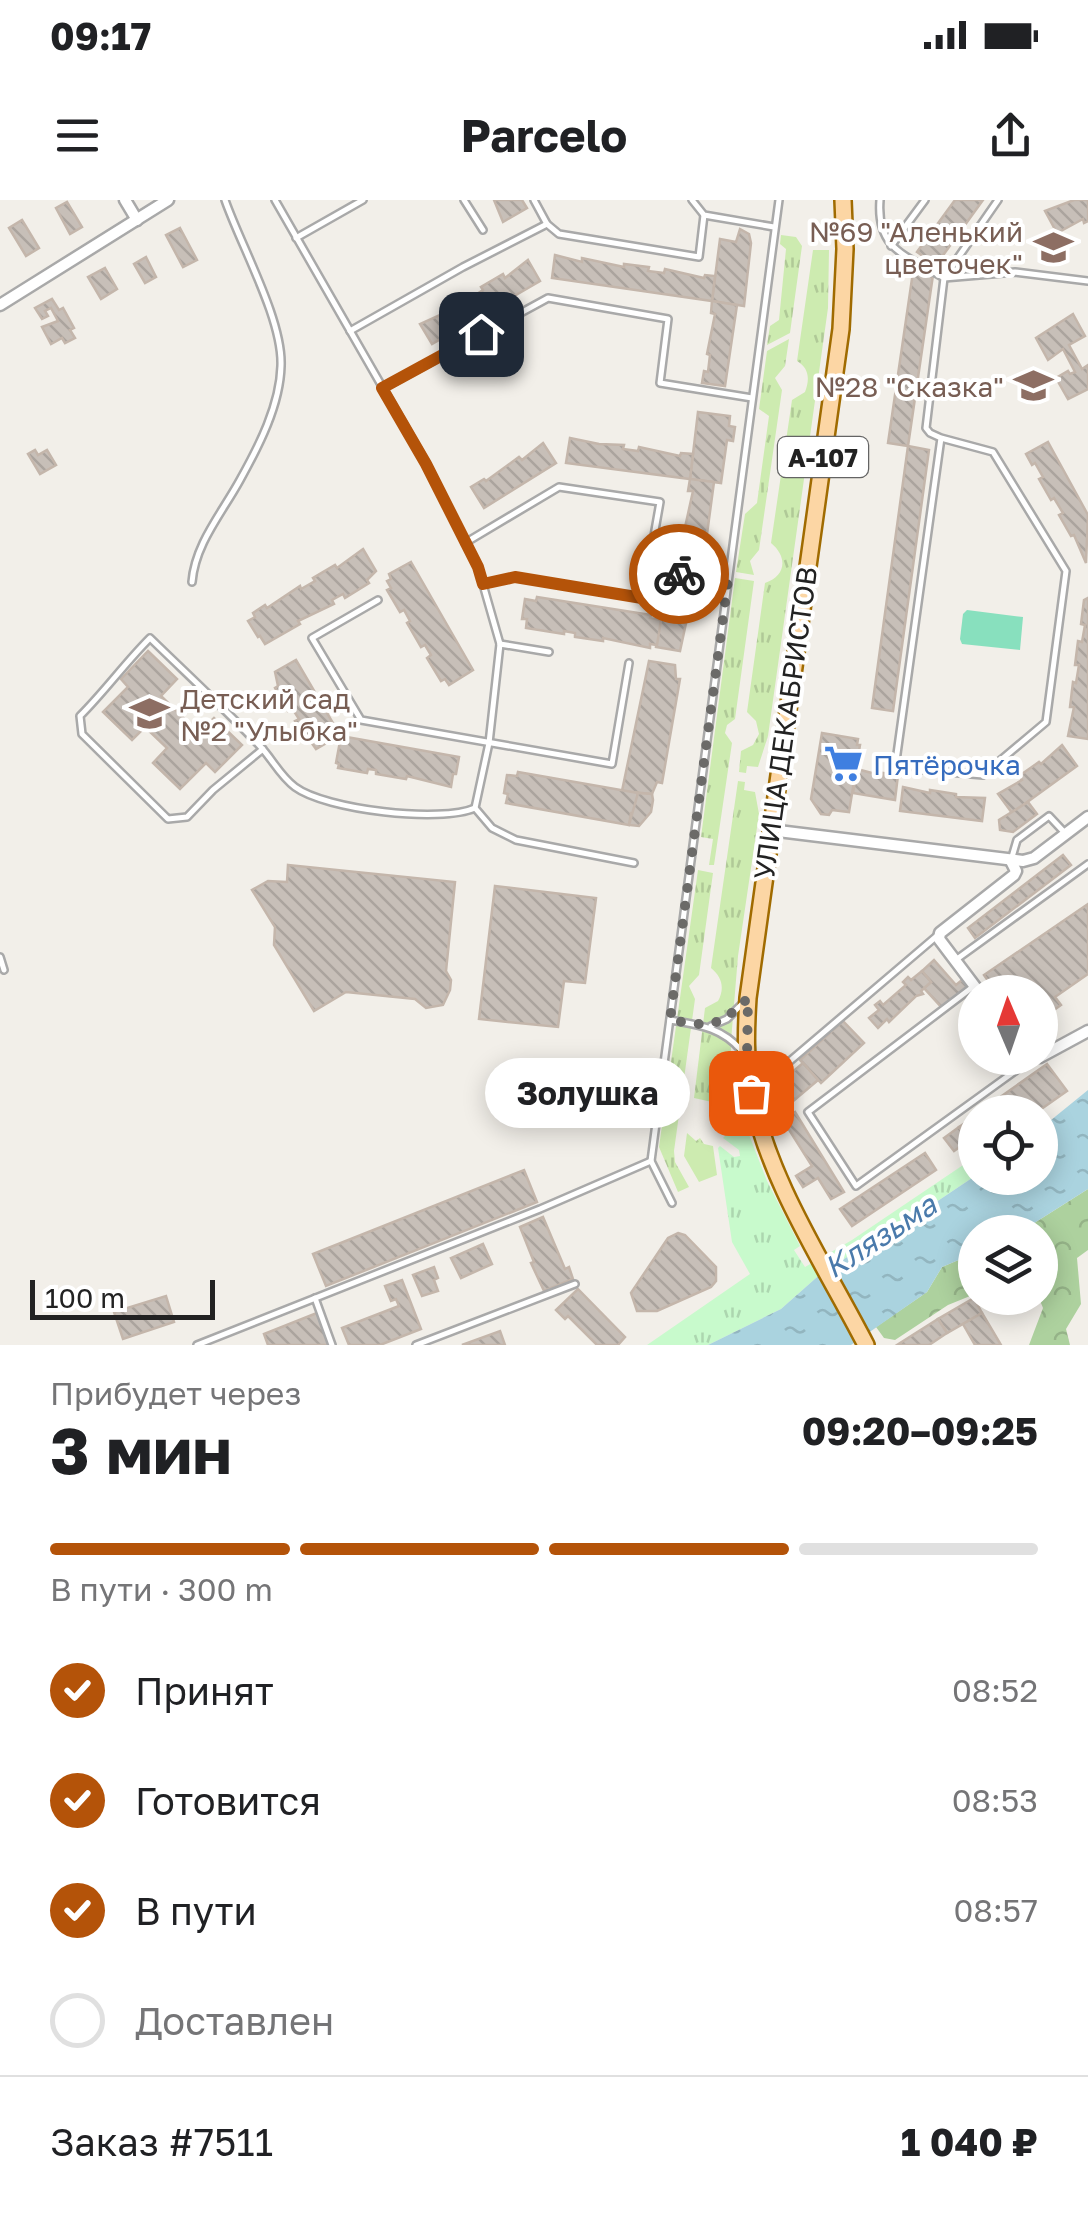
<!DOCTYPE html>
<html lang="ru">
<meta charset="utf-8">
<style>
body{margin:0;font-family:"Golos Text",sans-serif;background:#f6f6f6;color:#202124;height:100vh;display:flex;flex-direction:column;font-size:38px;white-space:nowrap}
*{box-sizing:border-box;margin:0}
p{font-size:32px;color:#757577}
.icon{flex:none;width:55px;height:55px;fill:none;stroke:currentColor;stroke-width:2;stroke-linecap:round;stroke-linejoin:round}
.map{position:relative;height:1145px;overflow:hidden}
.side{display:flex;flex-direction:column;background:#fff;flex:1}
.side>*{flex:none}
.needle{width:65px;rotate:358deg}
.tools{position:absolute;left:958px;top:775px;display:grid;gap:20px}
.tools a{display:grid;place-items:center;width:100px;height:100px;border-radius:50%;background:#fff;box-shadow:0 5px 25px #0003;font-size:50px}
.scale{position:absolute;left:30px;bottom:25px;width:185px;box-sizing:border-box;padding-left:10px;border:5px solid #222;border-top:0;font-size:28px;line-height:35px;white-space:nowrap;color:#222;-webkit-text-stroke:8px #fff;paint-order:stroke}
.pin{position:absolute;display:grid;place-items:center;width:85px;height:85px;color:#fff;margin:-42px;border-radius:20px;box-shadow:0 5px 15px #0006}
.courier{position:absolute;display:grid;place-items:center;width:100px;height:100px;margin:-50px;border:8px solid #b45309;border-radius:50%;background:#fff;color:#222;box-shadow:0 2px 12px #0007}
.bubble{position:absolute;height:70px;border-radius:35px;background:#fff;box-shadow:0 5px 25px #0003;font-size:32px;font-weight:700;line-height:70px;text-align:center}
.overview em{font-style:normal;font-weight:700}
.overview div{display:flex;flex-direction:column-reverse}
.overview{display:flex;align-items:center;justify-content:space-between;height:170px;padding:0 50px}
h1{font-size:65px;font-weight:700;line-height:75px}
.bar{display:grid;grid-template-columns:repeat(4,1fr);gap:15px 10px;align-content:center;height:120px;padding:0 50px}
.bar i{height:12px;border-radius:8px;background:#e0e0e0}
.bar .selected{background:#b45309}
.bar p{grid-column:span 4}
.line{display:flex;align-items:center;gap:25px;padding:0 50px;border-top:2px solid #e0e0e0}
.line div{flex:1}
ol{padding:0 50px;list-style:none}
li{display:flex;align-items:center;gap:30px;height:110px}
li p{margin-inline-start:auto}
li .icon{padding:10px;border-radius:50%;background:#b45309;color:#fff;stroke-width:4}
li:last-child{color:#757577}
li i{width:55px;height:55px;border:5px solid #e0e0e0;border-radius:50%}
.status{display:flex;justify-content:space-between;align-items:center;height:70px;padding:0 50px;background:#fff;direction:ltr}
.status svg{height:28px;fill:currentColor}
header{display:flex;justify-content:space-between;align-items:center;height:130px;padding:0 50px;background:#fff;font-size:45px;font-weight:700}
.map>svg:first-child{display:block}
.grass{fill:url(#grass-tufts)}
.forest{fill:url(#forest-crowns)}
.park{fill:url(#park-tufts)}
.pitch{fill:#88e0be}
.water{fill:url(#water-ripples)}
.building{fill:url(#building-back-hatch);stroke:#c4b6ab;stroke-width:2.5}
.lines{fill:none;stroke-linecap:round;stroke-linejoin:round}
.lane-casing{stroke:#a9a9a9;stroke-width:10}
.street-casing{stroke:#a9a9a9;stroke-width:15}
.primary-casing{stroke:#a06b00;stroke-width:20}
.lane{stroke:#fff;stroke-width:5}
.street{stroke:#fff;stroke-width:10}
.primary{stroke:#fcd6a4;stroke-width:15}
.done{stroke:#6b6a68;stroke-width:10;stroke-dasharray:0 18}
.route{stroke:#b45309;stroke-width:12}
.labels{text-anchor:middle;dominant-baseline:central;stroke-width:8;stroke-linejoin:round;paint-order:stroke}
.shield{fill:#fff;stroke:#646464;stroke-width:2.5}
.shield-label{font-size:25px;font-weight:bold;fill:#222}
.education-label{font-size:28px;fill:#785e54;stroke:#fff;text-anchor:end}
.street-label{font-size:28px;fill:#222;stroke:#fff}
.shop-label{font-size:28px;fill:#366cbe;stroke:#fff;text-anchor:start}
.water-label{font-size:30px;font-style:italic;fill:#4a7aab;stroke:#fff}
</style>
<div class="status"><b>09:17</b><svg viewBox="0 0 49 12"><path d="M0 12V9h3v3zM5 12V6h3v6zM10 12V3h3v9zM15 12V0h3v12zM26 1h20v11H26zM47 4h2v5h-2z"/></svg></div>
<header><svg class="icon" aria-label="menu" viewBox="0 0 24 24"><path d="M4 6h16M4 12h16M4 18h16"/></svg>Parcelo<svg class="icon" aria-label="share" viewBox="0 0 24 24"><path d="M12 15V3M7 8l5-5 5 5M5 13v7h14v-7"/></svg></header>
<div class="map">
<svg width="1088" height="1145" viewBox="0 0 1088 1145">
<defs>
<pattern id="grass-tufts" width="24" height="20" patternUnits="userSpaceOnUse" patternTransform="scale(2.5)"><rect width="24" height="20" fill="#cdebb0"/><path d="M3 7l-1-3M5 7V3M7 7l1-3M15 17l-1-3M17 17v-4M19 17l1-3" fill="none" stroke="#b0c997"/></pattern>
<pattern id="forest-crowns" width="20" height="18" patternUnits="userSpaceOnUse" patternTransform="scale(2.5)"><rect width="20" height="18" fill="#add19e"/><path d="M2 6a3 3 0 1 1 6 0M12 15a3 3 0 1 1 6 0" fill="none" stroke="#95b388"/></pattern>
<pattern id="park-tufts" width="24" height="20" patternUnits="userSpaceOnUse" patternTransform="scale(2.5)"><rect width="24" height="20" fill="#c8facc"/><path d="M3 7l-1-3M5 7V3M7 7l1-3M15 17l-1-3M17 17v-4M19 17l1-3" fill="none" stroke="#acd6af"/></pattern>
<pattern id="water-ripples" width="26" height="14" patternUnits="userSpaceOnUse" patternTransform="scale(2.5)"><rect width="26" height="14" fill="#aad3df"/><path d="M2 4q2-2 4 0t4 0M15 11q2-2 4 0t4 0" fill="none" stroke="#92b5bf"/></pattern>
<pattern id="building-back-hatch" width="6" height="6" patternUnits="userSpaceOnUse" patternTransform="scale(2.5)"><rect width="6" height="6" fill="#c7bfb8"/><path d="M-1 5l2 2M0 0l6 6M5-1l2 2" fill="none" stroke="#aba49e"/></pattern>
</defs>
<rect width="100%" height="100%" fill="#f2efe9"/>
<g class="grass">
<polygon points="781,35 796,37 802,46 790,133 767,145 770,126 779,120 786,49 780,44"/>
<path d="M813 50H829L828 108 768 536 758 567 747 566 746 573 739 572 741 551 753 545 759 534 756 521 747 512 765 383C786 376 788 357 771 343L792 200 805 192C810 179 809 168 797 161Z"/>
<polygon points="789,139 785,166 775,178 782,190 759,350 750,361 754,375 736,372 745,314 757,303 769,216 759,209 767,151"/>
<polygon points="735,378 754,381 735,519 727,525 725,533 732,543 714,665 709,665 713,639 701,637"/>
<path d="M738 581 745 582 744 590 755 592 759 614 738 756 731 841V865L744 916 721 904 694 898 705 808 718 801C725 788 722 777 711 768Z"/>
<polygon points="698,670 713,673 699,775 689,786 695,799 674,951 675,962 689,987 678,992 659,947"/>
<polygon points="687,933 696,941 700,938 704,944 713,946 717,975 699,982 684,956"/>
</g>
<g class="forest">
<polygon points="1088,989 1088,1050 1077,1058 1081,1104 1066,1129 1070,1145 1029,1145 1043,1108 1039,1098 1040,1032 1020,1032"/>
<polygon points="975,1053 975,1094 948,1105 895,1140 884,1138 876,1127 927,1092 942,1067"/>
</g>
<polygon class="park" points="730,920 746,927 767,981 800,1046 794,1050 805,1067 852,1040 975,957 975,976 881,1039 859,1049 816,1078 781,1109 708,1145 647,1145 750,1074 732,1042 718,948 720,946 734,957 740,956 739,950 723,938 727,934 727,928 730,928"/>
<polygon class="pitch" points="967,410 1023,417 1020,450 962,444 960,439 963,414"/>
<polygon class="water" points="1088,890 1088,989 1020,1032 975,1032 975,1053 942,1067 927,1092 851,1145 708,1145 781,1109 816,1078 859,1049 881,1039 975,976 1040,978 1040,929"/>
<g class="building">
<polygon points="494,0 522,0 527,8 503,22"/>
<polygon points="955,0 983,0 936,65 917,52"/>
<polygon points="1074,0 1088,0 1088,21 1084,23 1083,19 1057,33 1045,11"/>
<polygon points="67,2 82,27 70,34 56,8"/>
<polygon points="22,20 39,48 26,56 9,28"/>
<polygon points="180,28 197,60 183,67 166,35"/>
<polygon points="740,29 749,34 751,43 744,106 712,101 720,39 736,42"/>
<polygon points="555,55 582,62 582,58 624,67 624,64 649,67 648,71 664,73 665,69 704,78 705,75 715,76 712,101 552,78"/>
<polygon points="146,57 156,77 145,83 134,64"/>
<polygon points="528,60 540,81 432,144 420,124 449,111 447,107 467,96 469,99 483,90 481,87 503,74 505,78"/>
<polygon points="105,68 117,89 101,99 88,77"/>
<polygon points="913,72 933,75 908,246 888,243"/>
<polygon points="52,99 59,110 63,108 74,128 70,130 75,138 65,143 62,138 51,144 42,127 58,121 51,108 45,111 48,116 42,119 35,108"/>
<polygon points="712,101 737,105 725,186 702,183 704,171 708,172 710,155 707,154 715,114 711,113"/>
<polygon points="1073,114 1085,136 1069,145 1082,169 1088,165 1088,189 1068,199 1056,178 1068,171 1070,174 1075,172 1063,149 1048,160 1036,138"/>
<polygon points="698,212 730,216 729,226 735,227 733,241 727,240 721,283 690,279"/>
<polygon points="570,238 599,244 624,245 623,249 638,251 639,247 680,256 681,253 693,254 690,279 566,263"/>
<polygon points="1048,242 1088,315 1086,363 1074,335 1071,336 1059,315 1063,313 1054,298 1051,300 1039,279 1043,277 1035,263 1032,265 1026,254"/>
<polygon points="543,243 556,263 484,308 471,287 484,279 486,281 519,257 522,260"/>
<polygon points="908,246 929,250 893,511 872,508"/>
<polygon points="35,250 38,255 47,250 56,265 40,274 28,254"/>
<polygon points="690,279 714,282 703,364 680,361 681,349 685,349 687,333 684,332 693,291 688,291"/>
<polygon points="363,349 376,371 367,380 369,383 345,398 343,394 332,400 334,404 298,421 300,424 265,444 260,436 258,437 248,421 255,417 253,413 265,405 267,408 300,386 301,389 315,381 313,378 335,365 337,368"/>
<polygon points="411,362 473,470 449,485 445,479 441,481 427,458 431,455 425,445 421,447 407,423 410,421 404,410 400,412 387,390 391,388 387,381 391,379 389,374"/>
<polygon points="664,384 680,396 688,414 680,451 656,447"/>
<polygon points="537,397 651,415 650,418 661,420 657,445 650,444 650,448 603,438 603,441 575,437 575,433 564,431 564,434 526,428 527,419 522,419 525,399 536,401"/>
<polygon points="1088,398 1088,539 1068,536 1074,507 1070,507 1073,482 1076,483 1079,465 1075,465 1078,441 1082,442 1085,425 1081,424 1084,400"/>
<polygon points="148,451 177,479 161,496 199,533 214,518 242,545 215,572 206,563 180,589 153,563 167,548 145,527 132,540 103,512 128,487 121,479"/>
<polygon points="296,460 340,535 316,549 311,542 308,543 295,521 299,519 292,508 288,511 275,488 278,486 275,472"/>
<polygon points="649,461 675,465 676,479 680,479 662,583 657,582 652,594 622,591"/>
<polygon points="822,533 858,539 857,545 860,545 849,612 832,610 829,615 821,614 811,599"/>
<polygon points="341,536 459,557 456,574 453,574 451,587 407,576 406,579 376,574 376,570 368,569 367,573 338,568 339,564 336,563"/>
<polygon points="1062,545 1077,566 1012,613 998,594 1022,580 1019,576 1039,562 1041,564"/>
<polygon points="857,569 883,576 883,573 898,575 895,600 853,593"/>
<polygon points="518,572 638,593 635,613 631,613 629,625 506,603 508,594 504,593 507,575 517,576"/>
<polygon points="903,587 930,593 930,590 956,594 956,597 985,598 982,621 900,611"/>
<polygon points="638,593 652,594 653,600 651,612 639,626 629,625"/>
<polygon points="1028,602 1037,614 1013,632 1000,630 999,620"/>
<polygon points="1063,655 1071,665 975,738 968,728"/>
<polygon points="288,665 455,682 446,771 451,780 450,790 443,805 426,808 415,799 346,792 314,811 274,745 275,727 252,690 268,681 287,682"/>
<polygon points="495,686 596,698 585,783 564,781 558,827 479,819"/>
<polygon points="1088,704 1088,774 1055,797 1061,805 1040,820 1040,792 996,792 984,775"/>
<polygon points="934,760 956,785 962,780 968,787 943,809 924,788 931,782 922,771"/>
<polygon points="922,771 931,782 921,791 923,794 916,796 889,822 887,819 878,828 869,818 879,810 875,805 880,801 883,805 906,785 903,782 908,777 911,780"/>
<polygon points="843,821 864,843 821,883 800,860"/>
<polygon points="803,863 818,880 792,902 777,885"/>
<polygon points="1047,864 1067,891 1037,912 979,912"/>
<polygon points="795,912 844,992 831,999 818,978 803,987 796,976 812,966 783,920"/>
<polygon points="975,916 975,950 959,927"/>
<polygon points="959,927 968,941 954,951 944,938"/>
<polygon points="925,953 936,970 852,1026 840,1009"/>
<polygon points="524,970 537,1002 326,1086 313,1054"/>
<polygon points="543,1017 565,1069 569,1067 573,1079 544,1091 531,1063 534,1062 520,1027"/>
<polygon points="678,1033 685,1035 716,1067 716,1081 711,1087 657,1111 637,1111 631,1093 668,1038"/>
<polygon points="483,1044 492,1064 461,1078 451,1058"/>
<polygon points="434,1067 438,1078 434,1080 438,1091 422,1096 413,1075"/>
<polygon points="402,1080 421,1129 380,1145 349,1145 342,1128 399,1106 396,1099 391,1101 385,1086"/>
<polygon points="578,1089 625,1137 618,1145 597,1145 568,1116 565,1119 556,1110"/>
<polygon points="166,1096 174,1122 123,1139 114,1112"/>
<polygon points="974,1098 982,1113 947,1133 938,1119"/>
<polygon points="317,1113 329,1145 268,1145 264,1134"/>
<polygon points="982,1113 1001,1145 975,1145 963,1124"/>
<polygon points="938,1119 947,1133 929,1145 897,1145"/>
<polygon points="500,1131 505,1145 462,1145"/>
</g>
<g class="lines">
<defs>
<g id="lane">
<polyline points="275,0 426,263 478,367 500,444 489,543 475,608 492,628 516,640 634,663"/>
<polyline points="464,0 483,30"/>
<polyline points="534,0 547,24 559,34 699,57 704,15"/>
<polyline points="692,0 704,15 774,27"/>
<path d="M880 0C876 51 907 55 944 78L926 228 930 233 941 238 993 252 1066 371 1046 522 983 575 924 570 896 561 941 238"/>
<polyline points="296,38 363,0"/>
<polyline points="891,46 925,0"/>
<polyline points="944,78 1015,72 1088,81"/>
<polyline points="944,78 998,0"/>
<polyline points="350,131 463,67 547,24"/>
<polyline points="383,188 548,98 668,119 660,183 752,198"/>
<polyline points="465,343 559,287 660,302 643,398 515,377 483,384"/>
<polyline points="648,370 728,381"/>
<path d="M192 382C195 344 222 313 240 280 259 246 280 205 281 166 283 120 241 46 225 0"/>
<polyline points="378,400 312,438 361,520 612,564 629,463"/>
<polyline points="500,444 549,452"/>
<path d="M263 549 213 590 187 617 168 619 82 534 80 516C105 491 125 463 150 438 187 474 225 509 260 546 273 560 280 576 295 587 326 610 441 623 475 608"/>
<polyline points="1012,657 1017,640 1049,616 1064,632"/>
<polyline points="0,757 4,770"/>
<polyline points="957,759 1088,664"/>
<polyline points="974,786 808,912 856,986 1033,858"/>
<path d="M670 820C699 825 721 827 741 850"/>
<polyline points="711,826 727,819 742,804"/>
<polyline points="763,884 938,735"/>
<polyline points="672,1003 651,961 779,0"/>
<polyline points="315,1098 332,1145"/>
<polyline points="197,1145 540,1009 651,961"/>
<polyline points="416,1145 575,1084"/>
</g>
<g id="street">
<polyline points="125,0 137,20"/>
<polyline points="0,105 168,0"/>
<polyline points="770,630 1023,661 1034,658 1088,617"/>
<polyline points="979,792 939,739 940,733 1014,675 1016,671 1011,661"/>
<polyline points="1040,857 1088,831"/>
</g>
<path id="primary" d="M843 0 845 49 841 129 748 798C746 829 745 860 751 891 768 981 825 1065 866 1145"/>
</defs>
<use href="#lane" class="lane-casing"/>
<use href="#street" class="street-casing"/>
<use href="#primary" class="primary-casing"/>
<use href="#lane" class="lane"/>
<use href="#street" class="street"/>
<use href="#primary" class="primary"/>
</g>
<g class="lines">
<path class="done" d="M679 374 728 380 670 820C711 827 718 828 748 798L747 856 751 893"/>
<polyline class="route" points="481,134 382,188 426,264 478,367 483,384 515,377 642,398 648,370 679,374"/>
</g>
<defs>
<symbol id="school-bare" viewBox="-9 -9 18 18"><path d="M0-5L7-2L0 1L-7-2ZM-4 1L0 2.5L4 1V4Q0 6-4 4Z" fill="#8d6e63" stroke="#fff" stroke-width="2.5" paint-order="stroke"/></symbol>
<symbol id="supermarket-bare" viewBox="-9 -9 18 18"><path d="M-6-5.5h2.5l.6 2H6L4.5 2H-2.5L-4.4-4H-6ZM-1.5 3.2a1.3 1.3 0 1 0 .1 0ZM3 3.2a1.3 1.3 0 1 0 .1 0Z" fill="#3f7fe0" stroke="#fff" stroke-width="2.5" paint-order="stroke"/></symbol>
</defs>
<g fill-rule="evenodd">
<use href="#school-bare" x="1026" y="20" width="55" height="55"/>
<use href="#school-bare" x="1006" y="158" width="55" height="55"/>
<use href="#school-bare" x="122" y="486" width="55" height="55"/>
<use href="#supermarket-bare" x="816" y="536" width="55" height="55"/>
</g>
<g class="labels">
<rect class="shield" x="778" y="237" width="90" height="40" rx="8"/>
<g class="shield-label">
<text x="823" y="257">А-107</text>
</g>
<g class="education-label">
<text x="1023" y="31">№69 "Аленький<tspan x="1023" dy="32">цветочек"</tspan></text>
<text x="1004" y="186">№28 "Сказка"</text>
<text x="180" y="498" text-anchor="start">Детский сад<tspan x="180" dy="32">№2 "Улыбка"</tspan></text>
</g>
<g class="street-label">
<text transform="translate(785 523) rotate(-82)">УЛИЦА ДЕКАБРИСТОВ</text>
</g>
<g class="shop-label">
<text x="873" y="564">Пятёрочка</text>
</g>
<g class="water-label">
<text transform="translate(880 1036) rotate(-33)">Клязьма</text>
</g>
</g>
</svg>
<div class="tools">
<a><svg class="needle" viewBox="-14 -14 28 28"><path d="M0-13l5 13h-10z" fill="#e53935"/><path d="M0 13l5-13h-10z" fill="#757577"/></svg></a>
<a><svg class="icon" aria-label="locate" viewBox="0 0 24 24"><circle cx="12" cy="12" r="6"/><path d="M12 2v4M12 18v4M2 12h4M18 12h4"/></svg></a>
<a><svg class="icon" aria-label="layers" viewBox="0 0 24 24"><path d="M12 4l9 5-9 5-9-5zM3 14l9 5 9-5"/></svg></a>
</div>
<div class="scale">100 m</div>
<div class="pin" style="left:751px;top:893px;background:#ea580c"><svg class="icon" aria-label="bag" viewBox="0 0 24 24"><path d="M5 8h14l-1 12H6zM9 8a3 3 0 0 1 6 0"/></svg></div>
<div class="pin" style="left:481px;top:134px;background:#1f2937"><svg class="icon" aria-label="home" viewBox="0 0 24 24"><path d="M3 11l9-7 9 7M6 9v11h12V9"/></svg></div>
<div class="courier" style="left:679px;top:374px"><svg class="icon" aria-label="bike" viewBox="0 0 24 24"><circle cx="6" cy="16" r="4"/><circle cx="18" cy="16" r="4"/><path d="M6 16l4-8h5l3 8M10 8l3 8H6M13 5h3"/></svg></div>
<div class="bubble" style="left:485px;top:858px;width:205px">Золушка</div>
</div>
<section class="side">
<div class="overview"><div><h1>3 мин</h1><p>Прибудет через</p></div><em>09:20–09:25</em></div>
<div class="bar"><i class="selected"></i><i class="selected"></i><i class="selected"></i><i></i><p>В пути · 300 m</p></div>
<ol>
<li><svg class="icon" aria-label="check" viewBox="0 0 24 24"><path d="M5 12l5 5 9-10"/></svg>Принят<p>08:52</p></li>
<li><svg class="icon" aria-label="check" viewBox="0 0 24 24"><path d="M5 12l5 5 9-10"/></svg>Готовится<p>08:53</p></li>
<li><svg class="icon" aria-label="check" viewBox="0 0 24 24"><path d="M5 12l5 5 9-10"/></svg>В пути<p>08:57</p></li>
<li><i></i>Доставлен</li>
</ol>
<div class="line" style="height:130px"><div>Заказ #7511</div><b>1 040 ₽</b></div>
</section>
